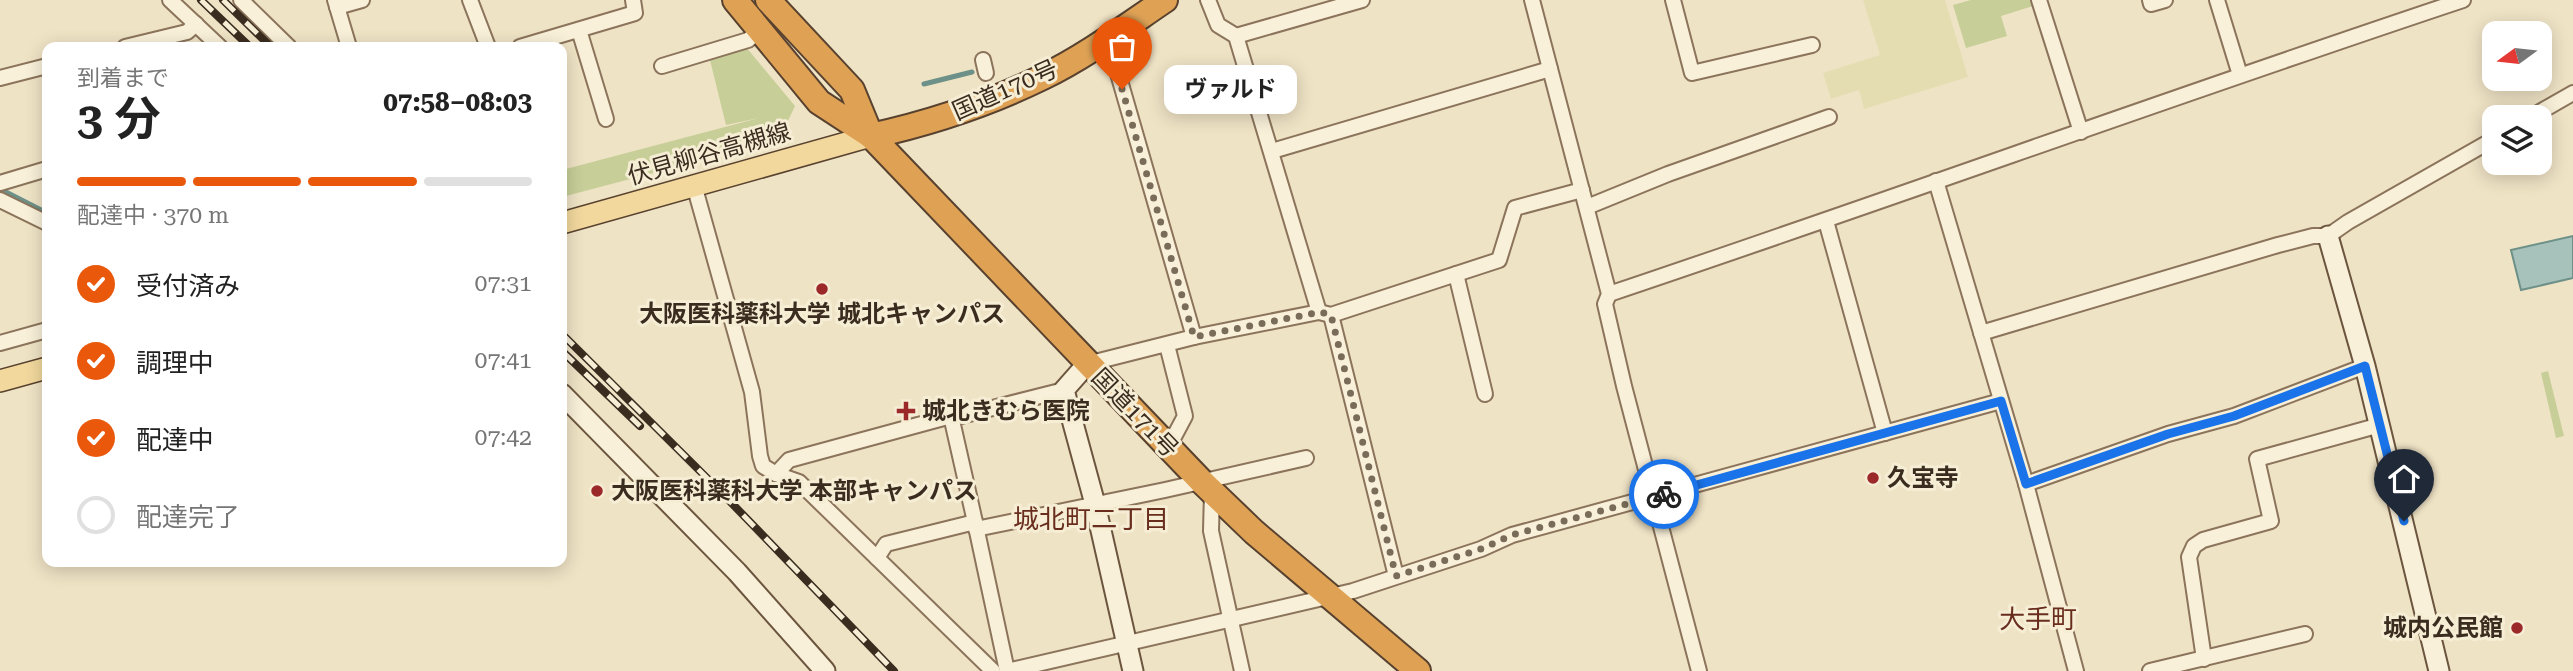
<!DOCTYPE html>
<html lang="ja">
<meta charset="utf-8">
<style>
body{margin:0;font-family:"Roboto Serif","Noto Sans JP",serif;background:#f2f2f2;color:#222;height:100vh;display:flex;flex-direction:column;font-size:26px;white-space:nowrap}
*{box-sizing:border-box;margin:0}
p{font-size:23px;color:#767676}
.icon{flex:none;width:38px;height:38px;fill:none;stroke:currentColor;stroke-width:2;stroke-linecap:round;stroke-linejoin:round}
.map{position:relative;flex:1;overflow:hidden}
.panel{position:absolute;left:42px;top:42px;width:525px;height:525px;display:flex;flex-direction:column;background:#fff;border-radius:14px;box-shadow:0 4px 18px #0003}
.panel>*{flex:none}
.needle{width:46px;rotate:255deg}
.controls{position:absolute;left:2482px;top:21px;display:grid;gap:14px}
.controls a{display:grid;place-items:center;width:70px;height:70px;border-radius:14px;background:#fff;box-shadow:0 4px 18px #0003;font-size:35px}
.pin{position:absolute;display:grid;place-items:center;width:60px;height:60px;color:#fff;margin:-72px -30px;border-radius:50% 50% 50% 0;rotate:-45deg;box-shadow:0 0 7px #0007}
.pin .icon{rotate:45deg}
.courier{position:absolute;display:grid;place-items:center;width:70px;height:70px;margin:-35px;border:5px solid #1a73e8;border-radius:50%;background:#fff;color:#222;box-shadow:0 2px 9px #0007}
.bubble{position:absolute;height:49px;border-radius:14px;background:#fff;box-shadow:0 4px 18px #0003;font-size:23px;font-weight:700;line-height:49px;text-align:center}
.summary em{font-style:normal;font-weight:700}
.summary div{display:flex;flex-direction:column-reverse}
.summary{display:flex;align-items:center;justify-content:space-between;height:119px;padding:0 35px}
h1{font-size:46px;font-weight:700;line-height:52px}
.bar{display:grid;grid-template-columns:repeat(4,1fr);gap:10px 7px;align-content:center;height:84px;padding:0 35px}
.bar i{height:9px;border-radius:5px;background:#e0e0e0}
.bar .active{background:#ea580c}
.bar p{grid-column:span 4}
ol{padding:0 35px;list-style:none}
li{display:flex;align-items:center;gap:21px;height:77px}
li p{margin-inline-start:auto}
li .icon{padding:7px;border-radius:50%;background:#ea580c;color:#fff;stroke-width:4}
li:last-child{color:#767676}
li i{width:38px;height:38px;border:4px solid #e0e0e0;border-radius:50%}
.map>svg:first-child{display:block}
.farmland{fill:#e5ddb2}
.green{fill:#c7ce98}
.water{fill:#a7c2ba;stroke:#6d9188;stroke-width:2}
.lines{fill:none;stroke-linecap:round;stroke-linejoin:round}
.stream{stroke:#6d9188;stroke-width:5}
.street-casing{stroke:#8b745b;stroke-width:18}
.secondary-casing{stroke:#6c553e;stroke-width:23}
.primary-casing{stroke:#58422f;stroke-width:24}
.highway-casing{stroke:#58422f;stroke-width:28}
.street{stroke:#f9f0d9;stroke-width:14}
.secondary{stroke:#f9f0d9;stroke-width:19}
.primary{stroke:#f2d89d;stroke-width:21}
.highway{stroke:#dfa255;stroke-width:24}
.rail-casing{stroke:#3a2c1f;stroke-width:8}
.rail{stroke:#f6edd5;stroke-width:5;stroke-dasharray:16;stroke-linecap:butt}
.done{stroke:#796c59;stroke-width:7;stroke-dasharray:0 12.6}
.route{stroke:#1a73e8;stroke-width:9}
.poi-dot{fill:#9b292a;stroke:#f6edd5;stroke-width:2.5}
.labels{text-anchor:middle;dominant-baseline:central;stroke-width:6;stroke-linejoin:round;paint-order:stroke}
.street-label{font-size:24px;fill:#3a2c1f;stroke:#f6edd5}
.poi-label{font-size:24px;font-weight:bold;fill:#3a2c1f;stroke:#f6edd5;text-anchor:start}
.neighbourhood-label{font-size:26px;fill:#682d1d;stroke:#f6edd5}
</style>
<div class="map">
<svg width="2573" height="671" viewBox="0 0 2573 671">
<rect width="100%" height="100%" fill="#efe3c5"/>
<polygon class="farmland" points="1863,0 1945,0 1968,77 1864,109 1859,90 1831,99 1823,73 1880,55"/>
<g class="green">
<polygon points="1971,0 2031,0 2033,6 2001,16 2007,36 1966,48 1953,5"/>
<polygon points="746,47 795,106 784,129 712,150 657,172 562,197 562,170 759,118 726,125 709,56"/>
<polygon points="2548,371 2564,436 2556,438 2541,373"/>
</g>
<polygon class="water" points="2573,236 2573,278 2521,290 2511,250"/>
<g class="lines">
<g class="stream">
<polyline points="924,84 972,72"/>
<polyline points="0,189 47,213"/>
</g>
<defs>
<g id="street">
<polyline points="170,0 220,47"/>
<polyline points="241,0 289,47"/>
<polyline points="335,0 349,47"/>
<polyline points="470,0 488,47"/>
<polyline points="1532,0 1609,294 1605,304 1624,386 1699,671"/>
<polyline points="1673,0 1692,73 1812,45"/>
<polyline points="2039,0 2081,132"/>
<polyline points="2150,0 2151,4 2165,0"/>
<polyline points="2217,0 2240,75"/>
<polyline points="337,7 362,0"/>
<polyline points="579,30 606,119"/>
<polyline points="1236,36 1362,0"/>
<polyline points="1108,39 1194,337"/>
<polyline points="125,47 187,32 196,24"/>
<polyline points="520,47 635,13 633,0"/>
<polyline points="983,60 986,73"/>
<polyline points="662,66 748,40 760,30"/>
<polyline points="0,78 47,66"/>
<polyline points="2531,117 2573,93"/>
<polyline points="1272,151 1550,69"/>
<polyline points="1936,181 2026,484 2076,671"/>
<polyline points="0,183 47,169"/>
<polyline points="694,185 752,392 760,456 763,466 776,474 789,460 951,416 961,416 1064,390"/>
<polyline points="0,200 47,223"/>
<polyline points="1587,207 1668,174 1829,117"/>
<polyline points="1826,221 1885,433"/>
<polyline points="1456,274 1485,394"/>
<path d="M1609 294C1895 198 2177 95 2463 0"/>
<polyline points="1319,312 1331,315 1499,260 1515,208 1582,190"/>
<polyline points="1331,315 1396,576"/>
<polyline points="1981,333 2278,245 2313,236 2328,236 2348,222 2494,139"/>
<polyline points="0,343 47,330"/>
<polyline points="1167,345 1185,416 1168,448"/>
<polyline points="1087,364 1194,337 1319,312 1236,36 1218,25 1208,0"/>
<polyline points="951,416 975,522"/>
<polyline points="776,474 799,482 993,671"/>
<polyline points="2026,484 2168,434 2234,416 2365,366"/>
<polyline points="1212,492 1211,531 1242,671"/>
<polyline points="976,529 1165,490 1306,458"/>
<polyline points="877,558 886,544 975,522 1007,671"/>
<polyline points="2204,659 2189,557 2194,546 2203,540 2271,521 2257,459 2380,425"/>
<polyline points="1007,671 1353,591 1481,549 1512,535 2001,401"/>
<polyline points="2150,671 2305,634"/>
</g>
<g id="secondary">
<polyline points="2328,236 2365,366 2439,671"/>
<polyline points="1087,364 1064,390 1095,504 1133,671"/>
<polyline points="562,394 737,572 825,671"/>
</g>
<g id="primary">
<polyline points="562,223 871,136"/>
<polyline points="0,381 47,368"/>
</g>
<g id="highway">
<polyline points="735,0 819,102 871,136 1202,482 1254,532 1418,671"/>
<polyline points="768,0 852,90 871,136"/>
<path d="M871 136C930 123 988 104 1043 77 1086 56 1125 27 1165 0"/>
</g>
</defs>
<use href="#street" class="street-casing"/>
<use href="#secondary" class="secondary-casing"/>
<use href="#primary" class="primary-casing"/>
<use href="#highway" class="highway-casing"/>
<use href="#street" class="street"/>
<use href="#secondary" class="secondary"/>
<use href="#primary" class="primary"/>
<use href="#highway" class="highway"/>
<defs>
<g id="rail">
<polyline points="201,0 250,47"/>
<polyline points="223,0 271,47"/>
<polyline points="562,334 718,489 894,671"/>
<polyline points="562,351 640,426"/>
</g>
</defs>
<use href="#rail" class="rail-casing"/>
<use href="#rail" class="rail"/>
</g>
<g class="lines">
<polyline class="done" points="1122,89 1194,337 1320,312 1331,315 1396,576 1481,549 1512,535 1664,494"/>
<polyline class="route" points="1664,494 2001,401 2026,484 2168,434 2234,416 2365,366 2404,521"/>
</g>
<g class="poi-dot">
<circle cx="822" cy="289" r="7"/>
<path d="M902.5 400.5h7v7h7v7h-7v7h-7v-7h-7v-7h7z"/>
<circle cx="1873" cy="478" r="7"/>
<circle cx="597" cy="491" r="7"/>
<circle cx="2517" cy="628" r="7"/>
</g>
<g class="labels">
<g class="street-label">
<text transform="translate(1005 90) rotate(-24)">国道170号</text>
<text transform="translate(709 154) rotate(-16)">伏見柳谷高槻線</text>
<text transform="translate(1135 413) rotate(46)">国道171号</text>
</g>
<g class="poi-label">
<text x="822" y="314" text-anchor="middle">大阪医科薬科大学 城北キャンパス</text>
<text x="922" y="411">城北きむら医院</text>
<text x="1887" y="478">久宝寺</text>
<text x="611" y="491">大阪医科薬科大学 本部キャンパス</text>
<text x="2503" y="628" text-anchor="end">城内公民館</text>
</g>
<g class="neighbourhood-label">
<text x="1091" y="519">城北町二丁目</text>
<text x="2038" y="619">大手町</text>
</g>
</g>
</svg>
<div class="controls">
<a><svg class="needle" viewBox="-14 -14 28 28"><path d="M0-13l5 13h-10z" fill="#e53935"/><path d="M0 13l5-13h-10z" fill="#767676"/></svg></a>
<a><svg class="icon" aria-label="layers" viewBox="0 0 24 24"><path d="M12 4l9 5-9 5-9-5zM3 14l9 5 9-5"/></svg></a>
</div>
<div class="pin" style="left:1122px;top:89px;background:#ea580c"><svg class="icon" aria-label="bag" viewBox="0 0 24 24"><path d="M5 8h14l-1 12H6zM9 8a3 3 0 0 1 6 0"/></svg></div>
<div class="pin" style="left:2404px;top:521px;background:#1f2937"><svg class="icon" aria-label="home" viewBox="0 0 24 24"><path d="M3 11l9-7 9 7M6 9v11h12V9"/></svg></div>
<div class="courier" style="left:1664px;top:494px"><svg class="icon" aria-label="bike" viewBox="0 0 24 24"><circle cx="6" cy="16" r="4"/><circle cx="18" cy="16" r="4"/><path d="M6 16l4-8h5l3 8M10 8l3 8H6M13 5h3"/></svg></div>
<div class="bubble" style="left:1164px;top:65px;width:133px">ヴァルド</div>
<section class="panel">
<div class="summary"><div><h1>3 分</h1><p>到着まで</p></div><em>07:58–08:03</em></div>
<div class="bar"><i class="active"></i><i class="active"></i><i class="active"></i><i></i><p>配達中 · 370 m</p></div>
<ol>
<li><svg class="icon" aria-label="check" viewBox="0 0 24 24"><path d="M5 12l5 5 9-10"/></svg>受付済み<p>07:31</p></li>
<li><svg class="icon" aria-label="check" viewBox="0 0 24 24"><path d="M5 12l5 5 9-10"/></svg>調理中<p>07:41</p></li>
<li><svg class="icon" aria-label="check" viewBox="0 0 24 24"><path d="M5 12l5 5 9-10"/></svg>配達中<p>07:42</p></li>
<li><i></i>配達完了</li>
</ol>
</section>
</div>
